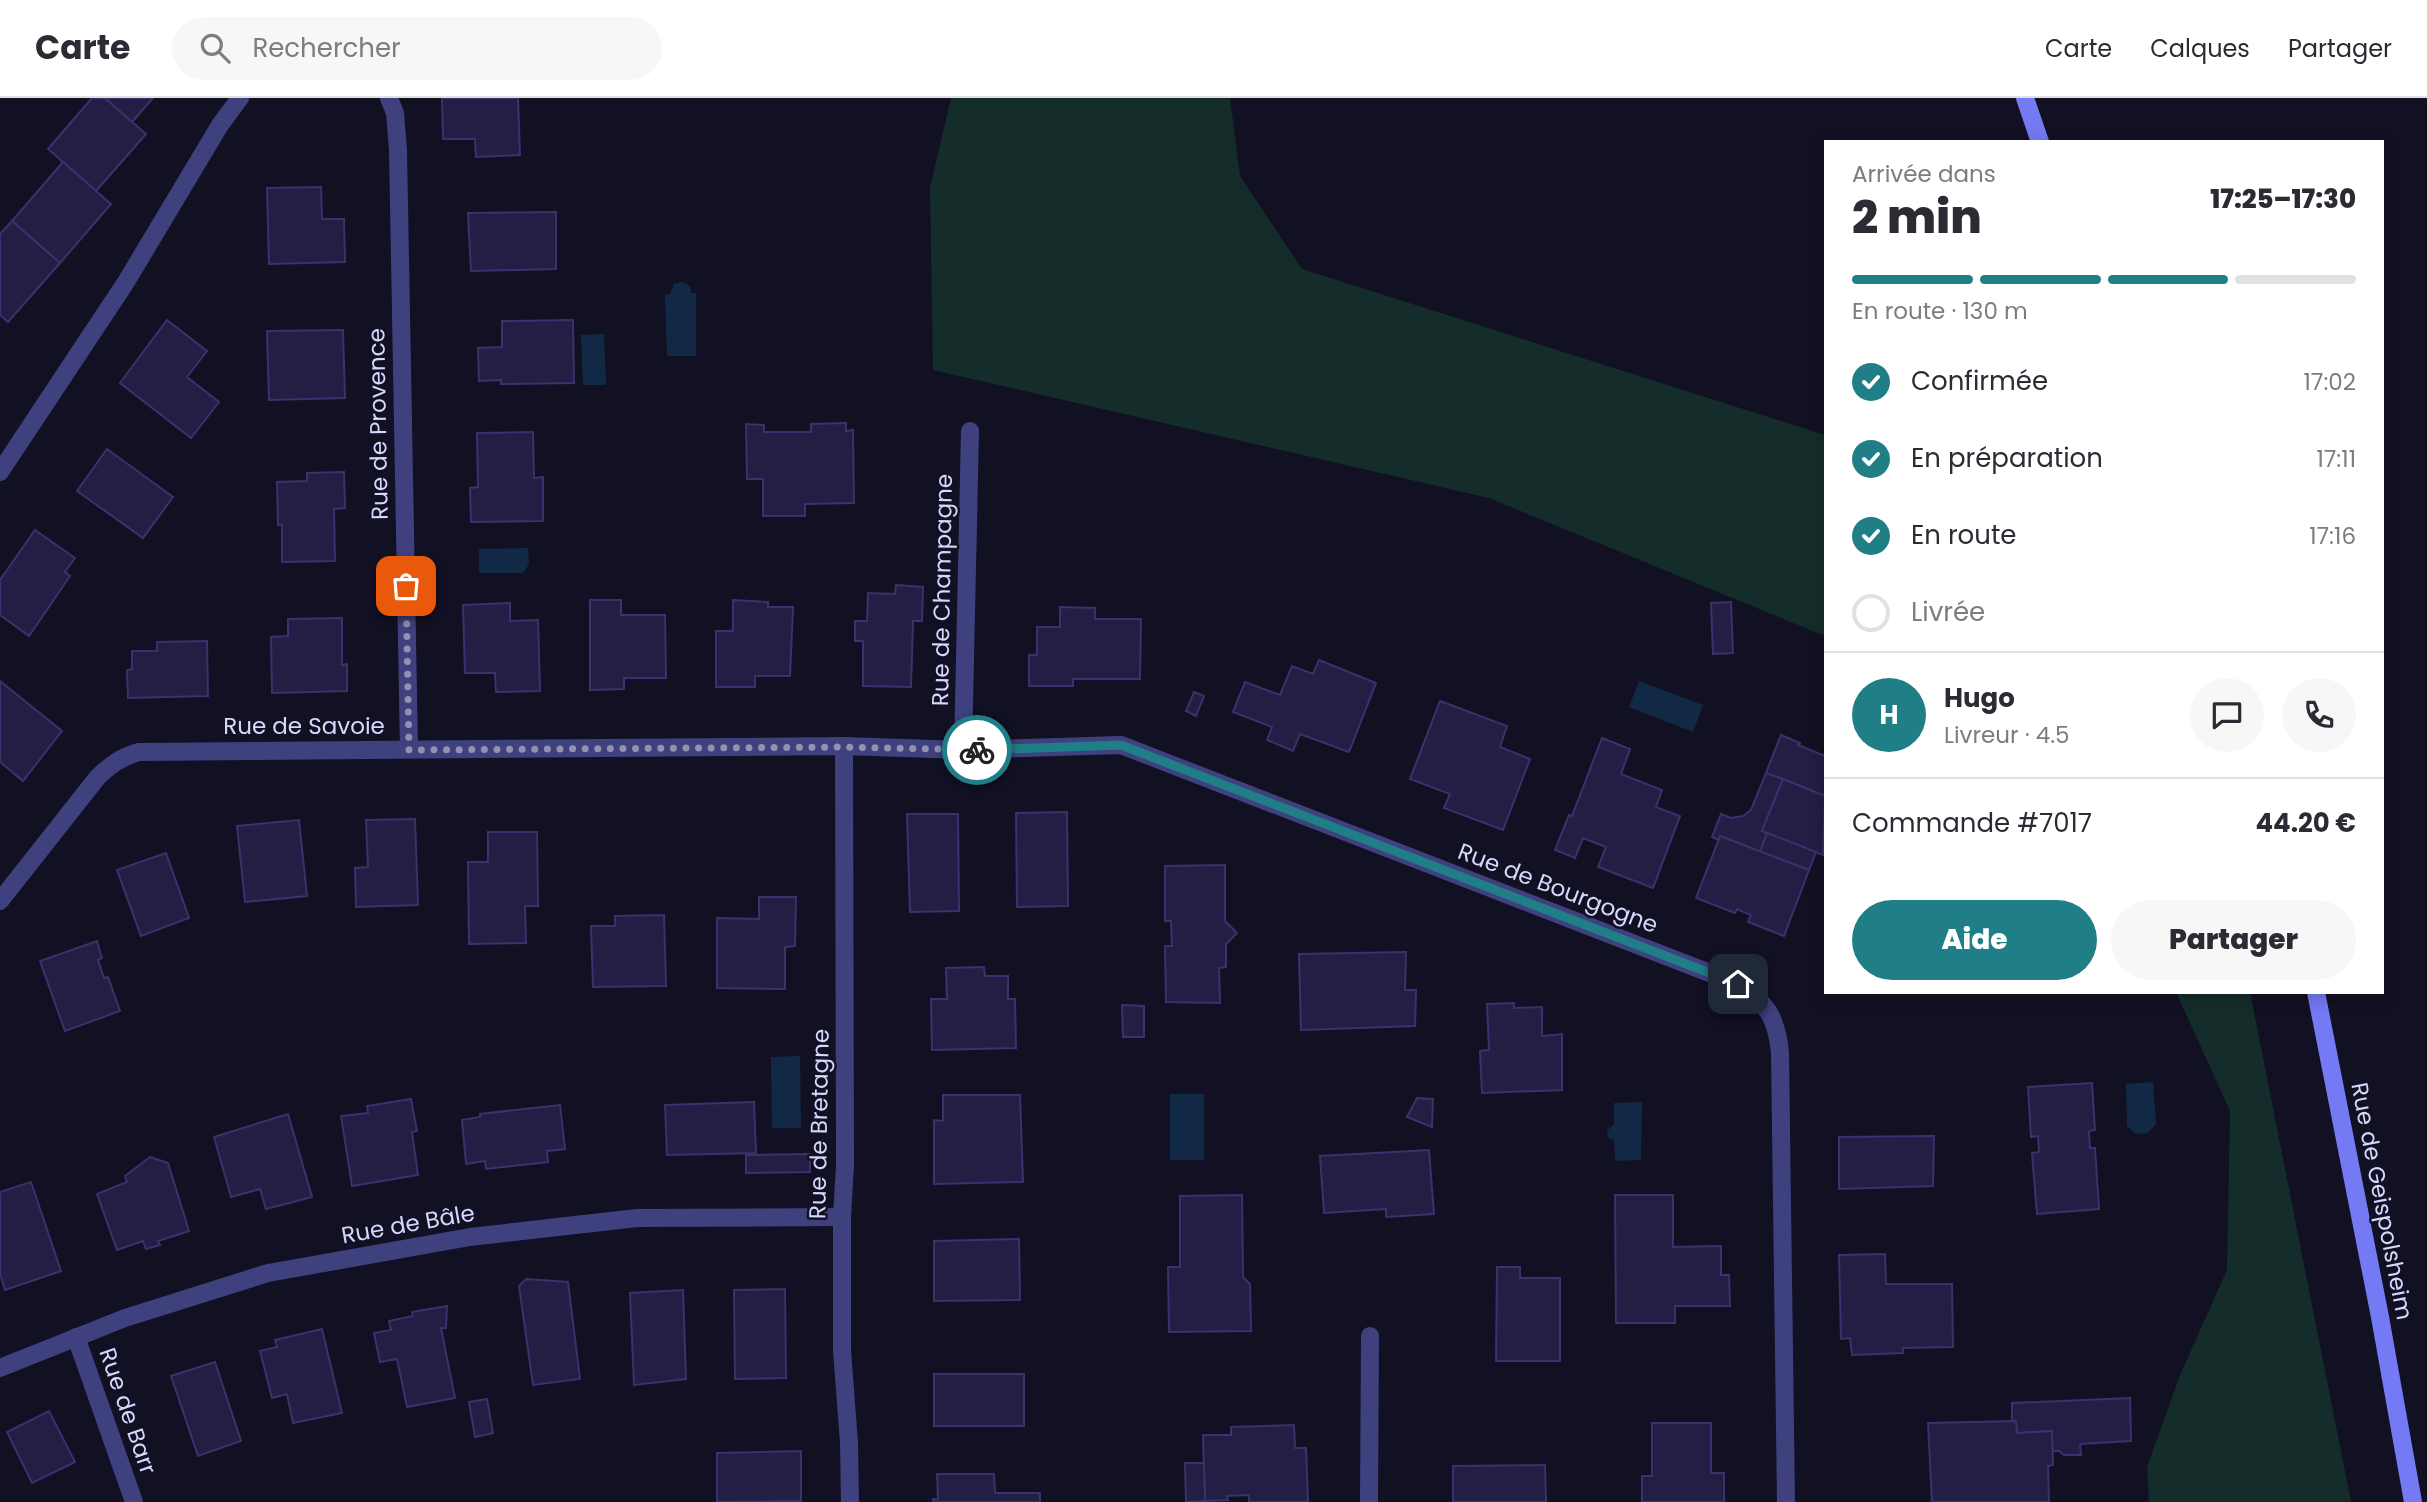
<!DOCTYPE html>
<html lang="fr">
<meta charset="utf-8">
<style>
body{margin:0;font-family:Poppins,sans-serif;background:#f7f7f7;color:#2b2b33;height:100vh;display:flex;flex-direction:column;font-size:26px;white-space:nowrap}
*{box-sizing:border-box;margin:0}
p{font-size:23px;color:#7c7c81}
.icon{flex:none;width:38px;height:38px;fill:none;stroke:currentColor;stroke-width:2;stroke-linecap:round;stroke-linejoin:round}
.map{position:relative;flex:1;overflow:hidden}
.panel{position:absolute;left:1824px;top:42px;width:560px;height:854px;display:flex;flex-direction:column;background:#fff;border-radius:0px;box-shadow:0 4px 18px #0003}
.panel>*{flex:none}
.pin{position:absolute;display:grid;place-items:center;width:60px;height:60px;color:#fff;margin:-30px;border-radius:14px;box-shadow:0 4px 10px #0006}
.courier{position:absolute;display:grid;place-items:center;width:70px;height:70px;margin:-35px;border:5px solid #207e86;border-radius:50%;background:#fff;color:#222;box-shadow:0 2px 9px #0007}
.headline em{font-style:normal;font-weight:800}
.headline div{display:flex;flex-direction:column-reverse}
.headline{display:flex;align-items:center;justify-content:space-between;height:119px;padding:0 28px}
h1{font-size:46px;font-weight:800;line-height:52px}
.bar{display:grid;grid-template-columns:repeat(4,1fr);gap:10px 7px;align-content:center;height:84px;padding:0 28px}
.bar i{height:9px;border-radius:5px;background:#e1e1e2}
.bar .active{background:#207e86}
.bar p{grid-column:span 4}
.line{display:flex;align-items:center;gap:18px;padding:0 28px;border-top:2px solid #e1e1e2}
.line div{flex:1}
.round{display:grid;place-items:center;flex:none;width:74px;height:74px;border-radius:37px;background:#f7f7f7}
ol{padding:0 28px;list-style:none}
li{display:flex;align-items:center;gap:21px;height:77px}
li p{margin-inline-start:auto}
li .icon{padding:7px;border-radius:50%;background:#207e86;color:#fff;stroke-width:4}
li:last-child{color:#7c7c81}
li i{width:38px;height:38px;border:4px solid #e1e1e2;border-radius:50%}
.action{display:flex;gap:14px;margin-top:auto;padding:14px 28px}
.action a{flex:1;height:80px;border-radius:42px;background:#207e86;color:#fff;font-size:28px;font-weight:800;line-height:80px;text-align:center}
.action a+a{background:#f7f7f7;color:#2b2b33}
header{display:flex;align-items:center;gap:42px;box-sizing:border-box;height:98px;padding:0 35px;background:#fff;border-bottom:2px solid #e1e1e2}
header strong{font-size:33px}
nav{display:flex;gap:38px;margin-inline-start:auto;font-size:24px}
.search{width:490px;height:63px;background:#f7f7f7;display:flex;align-items:center;gap:18px;box-sizing:border-box;padding:0 24px;border-radius:38px;color:#7c7c81;font-size:26px}
.map>svg:first-child{display:block}
.green{fill:#142d2a}
.water{fill:#122946}
.building{fill:#231e43;stroke:#39326d;stroke-width:2}
.lines{fill:none;stroke-linecap:round;stroke-linejoin:round}
.minor{stroke:#3f417f;stroke-width:18}
.secondary{stroke:#7479f4;stroke-width:18}
.done{stroke:#9291b0;stroke-width:7;stroke-dasharray:0 12.6}
.route{stroke:#207e86;stroke-width:9}
.labels{text-anchor:middle;dominant-baseline:central;stroke-width:5;stroke-linejoin:round;paint-order:stroke}
.street-label{font-size:23px;fill:#d7d6fc;stroke:#121023}
</style>
<header>
<strong>Carte</strong>
<div class="search"><svg class="icon" aria-label="search" viewBox="0 0 24 24"><circle cx="10" cy="10" r="6"/><path d="M15 15l6 6"/></svg>Rechercher</div>
<nav><a>Carte</a><a>Calques</a><a>Partager</a></nav>
</header>
<div class="map">
<svg width="2427" height="1404" viewBox="0 0 2427 1404">
<rect width="100%" height="100%" fill="#121023"/>
<g class="green">
<polygon points="951,0 1230,0 1240,78 1302,171 1825,337 1825,538 1489,400 933,272 930,90"/>
<polygon points="2176,894 2250,894 2351,1404 2149,1404 2147,1369 2180,1277 2227,1172 2230,1013"/>
</g>
<g class="water">
<polygon points="682,184 690,188 691,195 696,195 696,258 667,258 665,196 670,196 674,186"/>
<polygon points="604,236 606,287 583,287 581,237"/>
<polygon points="528,450 529,466 523,475 479,475 479,451"/>
<polygon points="1639,583 1703,607 1693,634 1629,609"/>
<polygon points="800,958 801,1030 772,1030 771,959"/>
<polygon points="2153,984 2156,1026 2148,1035 2136,1036 2127,1028 2126,986"/>
<rect x="1170" y="996" width="34" height="66"/>
<polygon points="1642,1004 1641,1062 1615,1063 1614,1042 1608,1040 1607,1033 1614,1026 1614,1005"/>
</g>
<g class="building">
<polygon points="92,0 105,0 146,36 96,93 48,51"/>
<polygon points="105,0 153,0 132,24"/>
<polygon points="442,0 518,0 520,57 476,59 475,41 443,41"/>
<polygon points="63,64 111,106 60,165 12,123"/>
<polygon points="321,89 322,121 344,121 345,164 269,166 267,90"/>
<polygon points="556,114 556,171 471,173 468,115"/>
<polygon points="12,123 60,165 8,224 0,217 0,136"/>
<polygon points="167,222 207,253 187,279 219,304 191,340 120,285"/>
<polygon points="573,222 574,285 501,286 501,282 479,283 478,250 502,249 502,223"/>
<polygon points="343,232 345,300 269,302 267,233"/>
<polygon points="846,325 846,333 853,332 854,405 805,406 805,418 763,418 763,381 747,381 746,326 764,327 764,334 811,334 811,326"/>
<polygon points="533,334 534,380 543,379 543,423 471,424 470,390 478,389 477,335"/>
<polygon points="107,351 173,399 143,440 77,393"/>
<polygon points="344,374 345,410 334,411 335,463 282,464 282,427 278,427 277,384 307,383 307,375"/>
<polygon points="35,432 75,460 65,474 70,478 29,538 0,517 0,482"/>
<polygon points="896,487 923,489 922,523 913,523 911,589 863,588 863,543 855,543 855,523 867,523 868,495 895,496"/>
<polygon points="590,502 621,502 621,517 665,517 666,580 624,580 624,591 590,592"/>
<polygon points="733,502 768,504 768,509 793,509 790,578 755,578 755,589 716,589 716,533 733,533"/>
<polygon points="1731,504 1733,555 1713,556 1711,505"/>
<polygon points="510,505 510,523 538,522 540,593 496,594 495,575 465,575 463,507"/>
<polygon points="1060,509 1095,510 1095,521 1141,521 1140,581 1073,581 1073,588 1029,588 1029,557 1037,557 1037,529 1060,529"/>
<polygon points="342,520 342,567 347,566 347,593 272,595 271,539 288,538 288,521"/>
<polygon points="207,543 208,598 128,600 127,572 132,571 132,553 157,553 157,544"/>
<polygon points="1319,562 1376,585 1349,654 1300,636 1293,653 1267,642 1272,629 1233,614 1245,584 1280,597 1292,568 1313,576"/>
<polygon points="0,583 62,633 23,683 0,664"/>
<polygon points="1194,594 1204,598 1196,618 1186,613"/>
<polygon points="1440,603 1507,628 1500,649 1530,661 1503,732 1444,710 1450,696 1410,681"/>
<polygon points="1781,637 1800,645 1798,647 1825,658 1825,698 1766,675"/>
<polygon points="1602,640 1630,651 1621,676 1662,692 1656,709 1680,718 1653,790 1598,769 1606,749 1588,742 1583,740 1575,760 1555,752 1569,717 1572,718"/>
<polygon points="1766,675 1783,681 1762,733 1767,735 1760,754 1720,738 1719,742 1712,739 1721,716 1731,720 1743,718 1751,712"/>
<polygon points="1783,681 1825,698 1823,757 1762,733"/>
<polygon points="1067,714 1068,808 1017,809 1016,715"/>
<polygon points="907,716 958,716 959,813 910,814"/>
<polygon points="415,721 418,807 356,809 355,770 368,769 366,722"/>
<polygon points="299,722 307,798 245,804 237,728"/>
<polygon points="488,734 537,734 538,808 525,808 526,845 469,846 468,764 488,764"/>
<polygon points="1767,735 1816,754 1809,772 1760,754"/>
<polygon points="1720,738 1809,772 1784,838 1748,824 1751,817 1737,811 1735,815 1696,800"/>
<polygon points="166,755 189,820 141,838 117,772"/>
<polygon points="1225,767 1225,823 1237,835 1226,846 1226,869 1219,870 1220,905 1166,904 1165,848 1172,848 1171,823 1165,823 1165,768"/>
<polygon points="759,799 796,799 795,848 785,849 785,891 717,890 717,820 759,821"/>
<polygon points="664,817 666,888 593,889 591,828 615,828 615,818"/>
<polygon points="97,843 102,860 98,862 104,880 108,879 120,913 65,933 40,863"/>
<polygon points="1406,854 1405,892 1416,892 1415,928 1301,932 1299,856"/>
<polygon points="984,869 985,878 1008,878 1008,901 1015,901 1016,950 932,952 931,901 947,901 946,870"/>
<polygon points="1514,905 1514,910 1542,909 1542,938 1562,936 1562,992 1482,995 1480,953 1489,952 1487,906"/>
<polygon points="1122,907 1144,908 1144,939 1123,939"/>
<polygon points="2092,985 2095,1032 2089,1033 2090,1050 2095,1050 2099,1111 2037,1116 2032,1055 2039,1054 2038,1038 2031,1039 2028,989"/>
<polygon points="943,997 1020,997 1023,1084 934,1086 934,1022 943,1023"/>
<polygon points="1417,1000 1433,1001 1432,1029 1407,1019"/>
<polygon points="411,1001 417,1033 412,1034 418,1077 352,1088 341,1018 368,1015 367,1008"/>
<polygon points="754,1004 756,1055 667,1057 665,1007"/>
<polygon points="560,1007 565,1051 547,1053 548,1064 486,1071 485,1063 466,1066 462,1022 480,1019 480,1016"/>
<polygon points="288,1016 312,1099 266,1111 260,1091 231,1099 214,1039"/>
<polygon points="1934,1038 1933,1088 1839,1091 1839,1039"/>
<polygon points="1429,1052 1434,1116 1386,1119 1386,1111 1324,1115 1320,1058"/>
<polygon points="810,1056 810,1074 746,1075 746,1057"/>
<polygon points="150,1059 168,1065 189,1133 158,1143 160,1147 146,1151 143,1143 117,1152 97,1096 127,1084 125,1078"/>
<polygon points="31,1084 61,1173 5,1192 0,1176 0,1094"/>
<polygon points="1242,1097 1243,1179 1250,1186 1251,1233 1169,1234 1168,1169 1180,1169 1180,1098"/>
<polygon points="1615,1097 1673,1097 1673,1149 1721,1148 1721,1177 1729,1177 1730,1208 1675,1208 1675,1225 1616,1225"/>
<polygon points="1019,1141 1020,1202 934,1203 934,1143"/>
<polygon points="1885,1156 1886,1186 1952,1186 1953,1249 1903,1250 1903,1255 1852,1257 1850,1240 1841,1241 1839,1157"/>
<polygon points="1497,1169 1520,1169 1520,1180 1560,1180 1560,1263 1496,1263"/>
<polygon points="526,1181 568,1184 580,1281 533,1287 519,1188"/>
<polygon points="785,1191 786,1280 735,1281 734,1192"/>
<polygon points="683,1192 686,1281 634,1287 630,1195"/>
<polygon points="447,1208 446,1230 441,1230 455,1300 407,1309 397,1261 380,1264 374,1235 391,1232 389,1223 413,1218 412,1214"/>
<polygon points="322,1231 342,1315 293,1325 287,1296 272,1300 260,1253 277,1249 275,1242"/>
<polygon points="215,1264 241,1343 198,1358 171,1278"/>
<rect x="934" y="1276" width="90" height="52"/>
<polygon points="2130,1300 2131,1343 2080,1346 2081,1357 2064,1357 2059,1353 2052,1353 2052,1333 2017,1335 2016,1323 2012,1323 2012,1305"/>
<polygon points="487,1301 493,1335 475,1339 469,1304"/>
<polygon points="49,1313 75,1364 32,1385 7,1334"/>
<polygon points="2016,1323 2017,1335 2052,1333 2053,1367 2048,1368 2049,1404 1932,1404 1928,1325"/>
<polygon points="1652,1325 1711,1325 1711,1375 1724,1375 1724,1404 1642,1404 1642,1378 1652,1378"/>
<polygon points="1294,1327 1295,1350 1306,1350 1308,1404 1249,1404 1249,1397 1227,1398 1228,1402 1205,1403 1203,1337 1231,1337 1231,1329"/>
<polygon points="801,1353 801,1403 717,1404 717,1355"/>
<polygon points="1185,1365 1204,1365 1205,1403 1186,1404"/>
<polygon points="1545,1367 1546,1404 1453,1404 1453,1368"/>
<polygon points="937,1376 994,1376 995,1395 1040,1395 1040,1404 933,1404 933,1401 938,1401"/>
</g>
<g class="lines">
<g class="minor">
<polyline points="389,0 395,15 398,52 409,651"/>
<polyline points="0,374 126,184 220,27 240,0"/>
<polyline points="844,648 845,1067 842,1119 842,1252 849,1345 850,1404"/>
<polyline points="963,652 970,333"/>
<path d="M0 803 97 680C110 667 121 659 139 654L844 648 963 652 1121 647 1738 886C1767 904 1777 921 1780 955L1786 1404"/>
<polyline points="76,1239 134,1404"/>
<polyline points="0,1270 125,1220 268,1175 470,1139 637,1120 842,1119"/>
<polyline points="1369,1404 1370,1238"/>
</g>
<g class="secondary">
<polyline points="2025,0 2040,44"/>
<polyline points="2316,894 2380,1219 2413,1404"/>
</g>
</g>
<g class="lines">
<polyline class="done" points="406,488 409,652 844,649 977,652"/>
<polyline class="route" points="977,652 1121,647 1738,886"/>
</g>
<g class="labels">
<g class="street-label">
<text transform="translate(378 326) rotate(-91)">Rue de Provence</text>
<text transform="translate(942 492) rotate(-89)">Rue de Champagne</text>
<text x="304" y="628">Rue de Savoie</text>
<text transform="translate(1558 790) rotate(21)">Rue de Bourgogne</text>
<text transform="translate(819 1026) rotate(-89)">Rue de Bretagne</text>
<text transform="translate(2382 1103) rotate(79)">Rue de Geispolsheim</text>
<text transform="translate(408 1126) rotate(-10)">Rue de Bâle</text>
<text transform="translate(128 1313) rotate(71)">Rue de Barr</text>
</g>
</g>
</svg>
<div class="pin" style="left:406px;top:488px;background:#ea580c"><svg class="icon" aria-label="bag" viewBox="0 0 24 24"><path d="M5 8h14l-1 12H6zM9 8a3 3 0 0 1 6 0"/></svg></div>
<div class="pin" style="left:1738px;top:886px;background:#1f2937"><svg class="icon" aria-label="home" viewBox="0 0 24 24"><path d="M3 11l9-7 9 7M6 9v11h12V9"/></svg></div>
<div class="courier" style="left:977px;top:652px"><svg class="icon" aria-label="bike" viewBox="0 0 24 24"><circle cx="6" cy="16" r="4"/><circle cx="18" cy="16" r="4"/><path d="M6 16l4-8h5l3 8M10 8l3 8H6M13 5h3"/></svg></div>
<section class="panel">
<div class="headline"><div><h1>2 min</h1><p>Arrivée dans</p></div><em>17:25–17:30</em></div>
<div class="bar"><i class="active"></i><i class="active"></i><i class="active"></i><i></i><p>En route · 130 m</p></div>
<ol>
<li><svg class="icon" aria-label="check" viewBox="0 0 24 24"><path d="M5 12l5 5 9-10"/></svg>Confirmée<p>17:02</p></li>
<li><svg class="icon" aria-label="check" viewBox="0 0 24 24"><path d="M5 12l5 5 9-10"/></svg>En préparation<p>17:11</p></li>
<li><svg class="icon" aria-label="check" viewBox="0 0 24 24"><path d="M5 12l5 5 9-10"/></svg>En route<p>17:16</p></li>
<li><i></i>Livrée</li>
</ol>
<div class="line" style="height:126px"><b class="round" style="background:#207e86;color:#fff">H</b><div><b>Hugo</b><p>Livreur · 4.5</p></div><a class="round"><svg class="icon" aria-label="chat" viewBox="0 0 24 24"><path d="M4 5h16v11H9l-5 4z"/></svg></a><a class="round"><svg class="icon" aria-label="phone" viewBox="0 0 24 24"><path d="M5 4h4l2 5-3 2q2 4 5 5l2-3 5 2v4C11 20 4 13 5 4z"/></svg></a></div>
<div class="line" style="height:91px"><div>Commande #7017</div><b>44.20 €</b></div>
<div class="action"><a>Aide</a><a>Partager</a></div>
</section>
</div>
